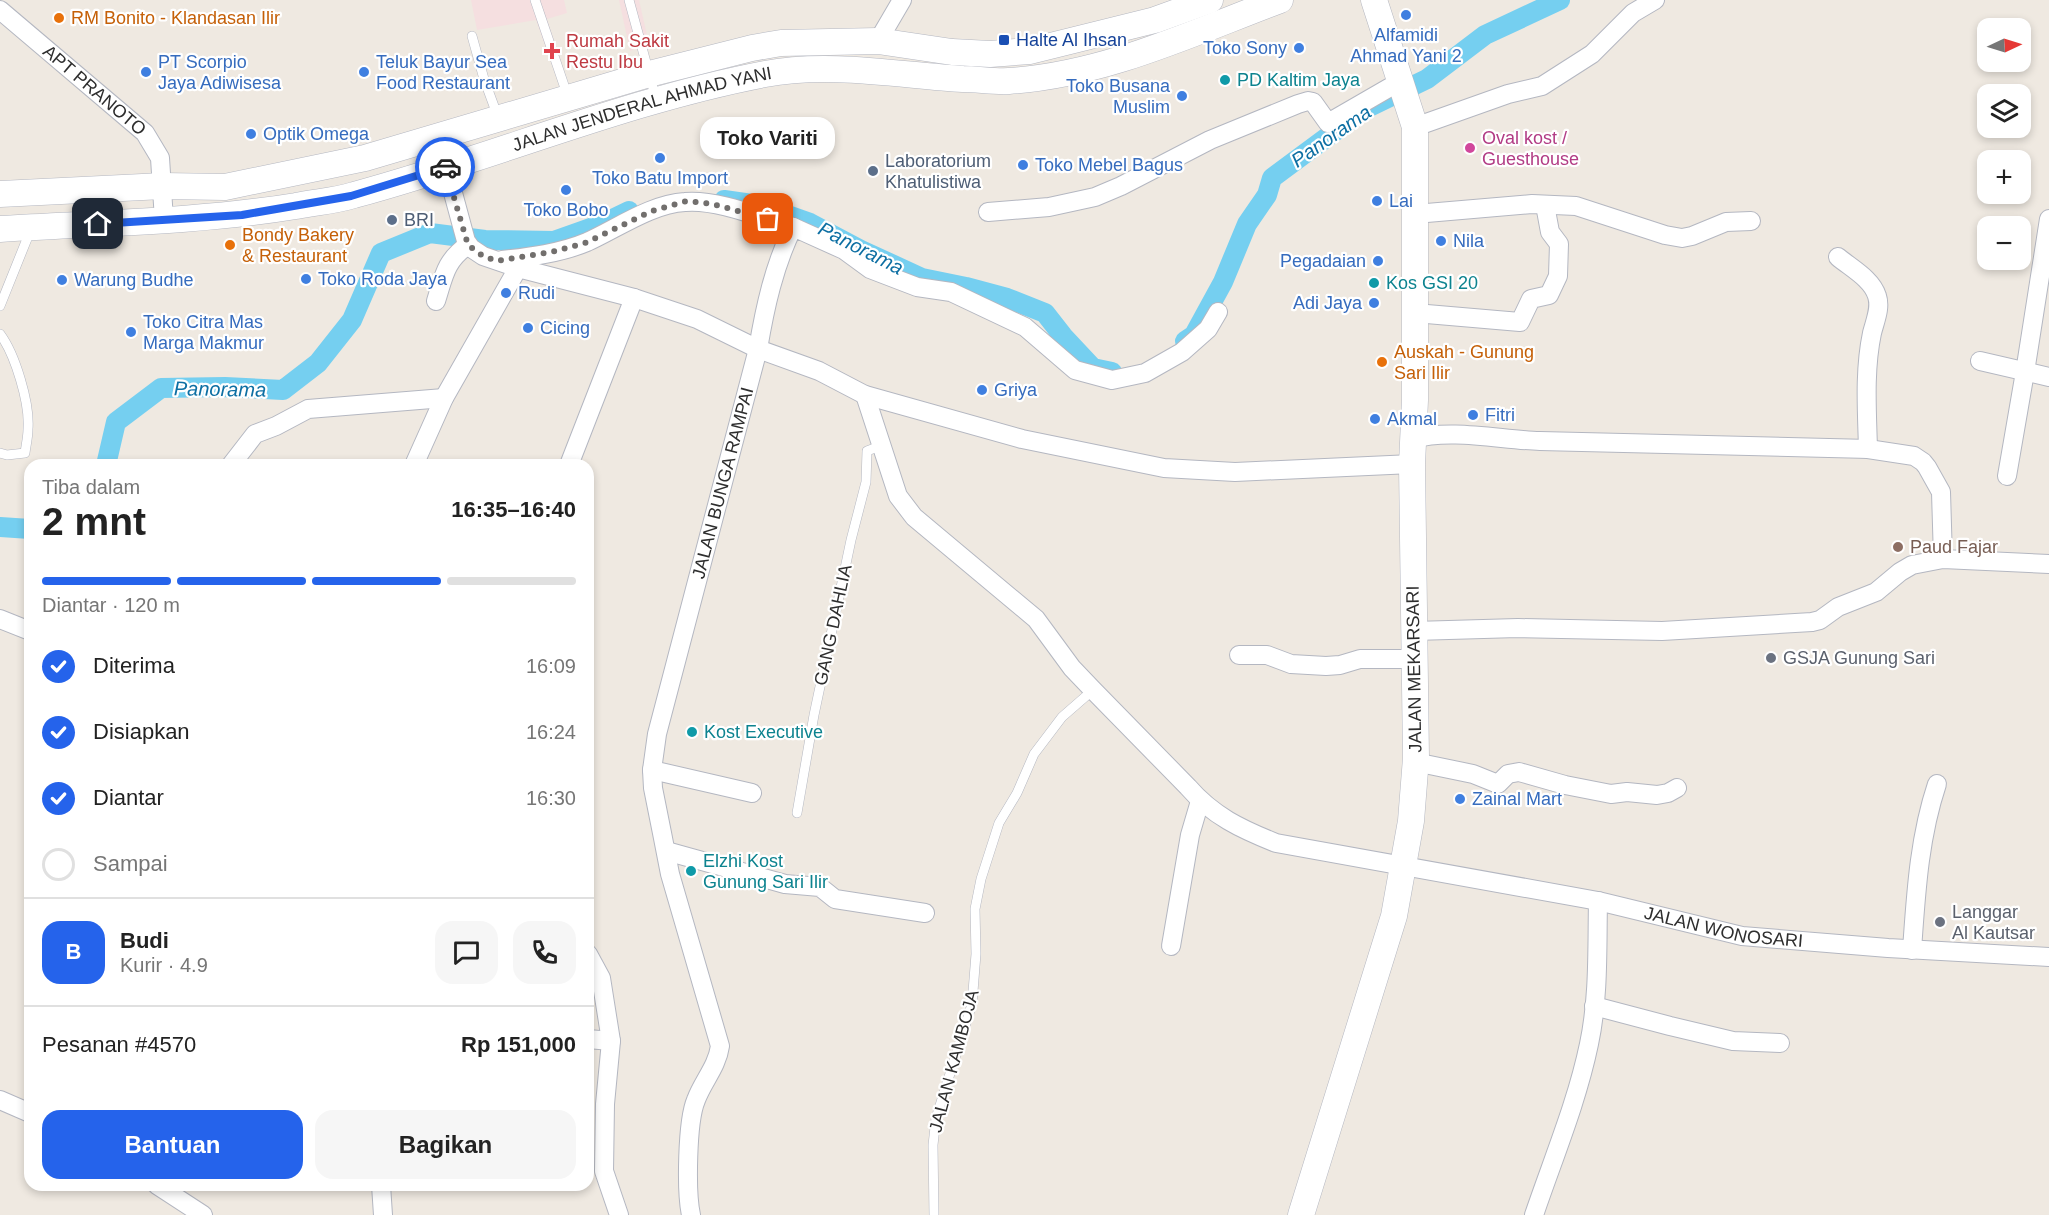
<!DOCTYPE html>
<html lang="id">
<meta charset="utf-8">
<style>
body{margin:0;font-family:Arial,sans-serif;background:#f6f6f6;color:#222;height:100vh;display:flex;flex-direction:column;font-size:22px;white-space:nowrap}
*{box-sizing:border-box;margin:0}
p{font-size:20px;color:#767676}
.icon{flex:none;width:33px;height:33px;fill:none;stroke:currentColor;stroke-width:2;stroke-linecap:round;stroke-linejoin:round}
.map{position:relative;flex:1;overflow:hidden}
.panel{position:absolute;left:24px;top:459px;width:570px;height:732px;display:flex;flex-direction:column;background:#fff;border-radius:18px;box-shadow:0 3px 9px #0003}
.panel>*{flex:none}
.needle{width:39px;rotate:86deg}
.buttons{position:absolute;left:1977px;top:18px;display:grid;gap:12px}
.buttons a{display:grid;place-items:center;width:54px;height:54px;border-radius:12px;background:#fff;box-shadow:0 3px 9px #0003;font-size:30px}
.pin{position:absolute;display:grid;place-items:center;width:51px;height:51px;color:#fff;margin:-26px;border-radius:12px;box-shadow:0 3px 9px #0006}
.courier{position:absolute;display:grid;place-items:center;width:60px;height:60px;margin:-30px;border:4px solid #2563eb;border-radius:50%;background:#fff;color:#222;box-shadow:0 2px 8px #0007}
.bubble{position:absolute;height:42px;border-radius:18px;background:#fff;box-shadow:0 3px 9px #0003;font-size:20px;font-weight:600;line-height:42px;text-align:center}
.head em{font-style:normal;font-weight:600}
.head div{display:flex;flex-direction:column-reverse}
.head{display:flex;align-items:center;justify-content:space-between;height:102px;padding:0 18px}
h1{font-size:39px;font-weight:600;line-height:45px}
.bar{display:grid;grid-template-columns:repeat(4,1fr);gap:9px 6px;align-content:center;height:72px;padding:0 18px}
.bar i{height:8px;border-radius:4px;background:#e0e0e0}
.bar .current{background:#2563eb}
.bar p{grid-column:span 4}
.line{display:flex;align-items:center;gap:15px;padding:0 18px;border-top:2px solid #e0e0e0}
.line div{flex:1}
.round{display:grid;place-items:center;flex:none;width:63px;height:63px;border-radius:18px;background:#f6f6f6}
ol{padding:0 18px;list-style:none}
li{display:flex;align-items:center;gap:18px;height:66px}
li p{margin-inline-start:auto}
li .icon{padding:6px;border-radius:50%;background:#2563eb;color:#fff;stroke-width:4}
li:last-child{color:#767676}
li i{width:33px;height:33px;border:3px solid #e0e0e0;border-radius:50%}
.cta{display:flex;gap:12px;margin-top:auto;padding:12px 18px}
.cta a{flex:1;height:69px;border-radius:18px;background:#2563eb;color:#fff;font-size:24px;font-weight:600;line-height:69px;text-align:center}
.cta a+a{background:#f6f6f6;color:#222}
.map>svg:first-child{display:block}
.medical{fill:#f5dfe0}
.lines{fill:none;stroke-linecap:round;stroke-linejoin:round}
.canal{stroke:#75cff0;stroke-width:20}
.lane-casing{stroke:#b4b7c1;stroke-width:10}
.street-casing{stroke:#b4b7c1;stroke-width:20}
.secondary-casing{stroke:#b4b7c1;stroke-width:27}
.lane{stroke:#fff;stroke-width:9}
.street{stroke:#fff;stroke-width:18}
.secondary{stroke:#fff;stroke-width:26}
.done{stroke:#726f6d;stroke-width:6;stroke-dasharray:0 10.8}
.route{stroke:#2563eb;stroke-width:8}
.shop-dot{fill:#3f7fe0;stroke:#fff;stroke-width:2}
.food-dot{fill:#e8710a;stroke:#fff;stroke-width:2}
.transit-dot{fill:#1a4fb4;stroke:#fff;stroke-width:2}
.health-dot{fill:#e0444e;stroke:#fff;stroke-width:2}
.culture-dot{fill:#0f9aa8;stroke:#fff;stroke-width:2}
.hotel-dot{fill:#d1479c;stroke:#fff;stroke-width:2}
.service-dot{fill:#5c6f8a;stroke:#fff;stroke-width:2}
.education-dot{fill:#8d6e63;stroke:#fff;stroke-width:2}
.worship-dot{fill:#6b7280;stroke:#fff;stroke-width:2}
.labels{text-anchor:middle;dominant-baseline:central;stroke-width:4.5;stroke-linejoin:round;paint-order:stroke}
.food-label{font-size:18px;fill:#c56008;stroke:#fff;text-anchor:start}
.shop-label{font-size:18px;fill:#366cbe;stroke:#fff;text-anchor:start}
.transit-label{font-size:18px;fill:#164399;stroke:#fff;text-anchor:start}
.health-label{font-size:18px;fill:#be3a42;stroke:#fff;text-anchor:start}
.culture-label{font-size:18px;fill:#0d838f;stroke:#fff;text-anchor:start}
.street-label{font-size:18px;fill:#2e2e2e;stroke:#fff}
.hotel-label{font-size:18px;fill:#b23c85;stroke:#fff;text-anchor:start}
.service-label{font-size:18px;fill:#4e5e75;stroke:#fff;text-anchor:start}
.education-label{font-size:18px;fill:#785e54;stroke:#fff;text-anchor:start}
.worship-label{font-size:18px;fill:#5b616d;stroke:#fff;text-anchor:start}
.water-label{font-size:20px;font-style:italic;fill:#0d6fa3;stroke:#fff}
</style>
<div class="map">
<svg width="2049" height="1215" viewBox="0 0 2049 1215">
<rect width="100%" height="100%" fill="#efe9e1"/>
<g class="medical">
<polygon points="471,0 564,0 567,13 547,19 564,72 555,73 536,20 477,30"/>
<polygon points="619,0 639,0 649,44 630,51"/>
</g>
<g class="lines">
<g class="canal">
<polyline points="724,200 759,205 810,223 861,250 922,278 966,287 1007,298 1045,313 1063,336 1093,368 1112,372"/>
<polyline points="1185,341 1194,335 1223,282 1247,224 1267,195 1272,178 1365,109 1427,79 1485,35 1560,0"/>
<polyline points="106,465 116,422 161,388 225,387 283,390 318,363 352,320 381,253 430,233 485,240 554,241 602,224 629,211"/>
<polyline points="0,527 30,529"/>
</g>
<defs>
<g id="lane">
<polyline points="535,0 568,97"/>
<polyline points="629,0 656,99"/>
<polyline points="472,36 484,79 498,117"/>
<polyline points="0,306 31,229"/>
<path d="M0 334C15 354 30 403 28 429 28 437 26 445 25 453L7 455 0 453"/>
<polyline points="797,813 814,715 851,540 866,482 867,451 880,446"/>
<polyline points="934,1215 933,1145 936,1118 972,1004 976,954 975,909 981,879 999,823 1017,793 1034,754 1062,717 1093,690"/>
</g>
<g id="street">
<path id="s1" d="M0 10 145 133 160 158 164 220"/>
<polyline points="878,41 902,0"/>
<polyline points="1415,127 1508,94 1542,86 1592,54 1633,13 1655,0"/>
<polyline points="446,167 466,241 471,248 483,256 518,268 634,298 697,319 758,349 819,371 865,395 1022,439 1164,468 1235,472 1412,464"/>
<polyline points="988,212 1049,207 1095,197 1121,186 1210,140 1298,104 1308,101 1313,102 1328,123 1399,82"/>
<polyline points="1415,214 1532,204 1576,206 1665,235 1682,238 1692,236 1726,222 1751,221"/>
<path d="M1838 257C1851 268 1872 279 1877 296 1881 308 1875 321 1872 333 1864 371 1867 411 1868 449"/>
<path d="M502 260C530 257 561 253 587 242 618 228 651 204 685 202 717 199 762 218 793 227"/>
<path d="M436 301C444 276 445 261 468 245"/>
<polyline points="1415,313 1520,322 1531,299 1549,295 1558,276 1559,244 1550,232 1545,205"/>
<polyline points="1980,361 2049,377"/>
<path id="s2" d="M865 395 898 496 914 517 1036 619 1072 668 1093 690 1188 787C1213 816 1241 829 1276 843L1598 901 1742 936 1888 948 2049 957"/>
<path d="M1413 439C1450 428 1502 440 1540 441 1650 444 1759 446 1868 449L1914 456 1923 462 1927 467 1941 492 1943 559"/>
<polyline points="231,465 255,434 276,426 308,409 444,398"/>
<polyline points="414,465 444,398 518,268"/>
<polyline points="569,465 634,298"/>
<polyline points="2007,476 2025,372 2049,219"/>
<polyline points="0,619 30,631"/>
<polyline points="1414,631 1518,628 1662,631 1812,622 1820,620 1838,607 1876,592 1900,572 1912,565 1943,559 2049,564"/>
<polyline points="1239,655 1267,655 1291,664 1326,666 1340,665 1360,659 1414,659"/>
<polyline points="1415,762 1473,774 1498,784 1508,774 1519,772 1565,785 1611,794 1627,792 1657,795 1668,793 1677,788"/>
<polyline points="652,770 752,793"/>
<polyline points="666,851 785,884 820,887 835,899 925,913"/>
<polyline points="1171,946 1190,835 1200,801"/>
<path d="M1912 950C1916 893 1919 838 1937 784"/>
<polyline points="588,954 601,978 611,1041 605,1104 604,1171 619,1215"/>
<polyline points="1594,1006 1670,1026 1733,1041 1780,1043"/>
<polyline points="588,1039 611,1041"/>
<polyline points="0,1100 30,1113"/>
<polyline points="157,1185 203,1215"/>
<polyline points="381,1185 383,1215"/>
<path id="s3" d="M691 1215C686 1192 687 1121 696 1100 703 1081 717 1067 720 1046L670 874 662 833 653 788 652 770 657 734 758 349C765 307 774 266 793 227L844 250 870 269 917 287 951 292 1025 327 1075 370 1112 380 1145 373 1182 352 1208 329 1218 312"/>
<path d="M1534 1215C1553 1159 1577 1102 1589 1044 1599 997 1597 948 1598 901"/>
</g>
<g id="secondary">
<polyline points="0,194 163,186 225,187 365,158 649,74 752,48 781,43 878,41 952,52 990,54 1030,51 1155,20 1210,0"/>
<path id="s4" d="M0 229C99 223 198 222 296 206 315 202 335 201 354 195 492 158 624 101 765 74 828 62 899 75 963 79 978 79 994 82 1009 81 1104 75 1192 33 1280 0"/>
<polyline points="1301,1215 1394,916 1411,821 1416,758 1412,464 1415,400 1415,127 1374,0"/>
</g>
</defs>
<use href="#lane" class="lane-casing"/>
<use href="#street" class="street-casing"/>
<use href="#secondary" class="secondary-casing"/>
<use href="#lane" class="lane"/>
<use href="#street" class="street"/>
<use href="#secondary" class="secondary"/>
</g>
<g class="lines">
<polyline class="done" points="445,167 468,245 483,256 497,261 551,252 585,243 652,211 687,201 712,204 768,219"/>
<polyline class="route" points="98,224 242,215 351,196 445,167"/>
</g>
<g class="shop-dot">
<circle cx="1406" cy="15" r="6"/>
<circle cx="1299" cy="48" r="6"/>
<circle cx="146" cy="72" r="6"/>
<circle cx="364" cy="72" r="6"/>
<circle cx="1182" cy="96" r="6"/>
<circle cx="251" cy="134" r="6"/>
<circle cx="660" cy="158" r="6"/>
<circle cx="1023" cy="165" r="6"/>
<circle cx="566" cy="190" r="6"/>
<circle cx="1377" cy="201" r="6"/>
<circle cx="1441" cy="241" r="6"/>
<circle cx="1378" cy="261" r="6"/>
<circle cx="306" cy="279" r="6"/>
<circle cx="62" cy="280" r="6"/>
<circle cx="506" cy="293" r="6"/>
<circle cx="1374" cy="303" r="6"/>
<circle cx="528" cy="328" r="6"/>
<circle cx="131" cy="332" r="6"/>
<circle cx="982" cy="390" r="6"/>
<circle cx="1473" cy="415" r="6"/>
<circle cx="1375" cy="419" r="6"/>
<circle cx="1460" cy="799" r="6"/>
</g>
<g class="food-dot">
<circle cx="59" cy="18" r="6"/>
<circle cx="230" cy="245" r="6"/>
<circle cx="1382" cy="362" r="6"/>
</g>
<rect class="transit-dot" x="998" y="34" width="12" height="12" rx="3"/>
<path class="health-dot" d="M549 42h6v6h6v6h-6v6h-6v-6h-6v-6h6z"/>
<g class="culture-dot">
<circle cx="1225" cy="80" r="6"/>
<circle cx="1374" cy="283" r="6"/>
<circle cx="692" cy="732" r="6"/>
<circle cx="691" cy="871" r="6"/>
</g>
<circle class="hotel-dot" cx="1470" cy="148" r="6"/>
<g class="service-dot">
<circle cx="873" cy="171" r="6"/>
<circle cx="392" cy="220" r="6"/>
</g>
<circle class="education-dot" cx="1898" cy="547" r="6"/>
<g class="worship-dot">
<circle cx="1771" cy="658" r="6"/>
<circle cx="1940" cy="922" r="6"/>
</g>
<g class="labels">
<g class="food-label">
<text x="71" y="18">RM Bonito - Klandasan Ilir</text>
<text x="242" y="235">Bondy Bakery<tspan x="242" dy="21">&amp; Restaurant</tspan></text>
<text x="1394" y="352">Auskah - Gunung<tspan x="1394" dy="21">Sari Ilir</tspan></text>
</g>
<g class="shop-label">
<text x="1406" y="35" text-anchor="middle">Alfamidi<tspan x="1406" dy="21">Ahmad Yani 2</tspan></text>
<text x="1287" y="48" text-anchor="end">Toko Sony</text>
<text x="158" y="62">PT Scorpio<tspan x="158" dy="21">Jaya Adiwisesa</tspan></text>
<text x="376" y="62">Teluk Bayur Sea<tspan x="376" dy="21">Food Restaurant</tspan></text>
<text x="1170" y="86" text-anchor="end">Toko Busana<tspan x="1170" dy="21">Muslim</tspan></text>
<text x="263" y="134">Optik Omega</text>
<text x="1035" y="165">Toko Mebel Bagus</text>
<text x="660" y="178" text-anchor="middle">Toko Batu Import</text>
<text x="1389" y="201">Lai</text>
<text x="566" y="210" text-anchor="middle">Toko Bobo</text>
<text x="1453" y="241">Nila</text>
<text x="1366" y="261" text-anchor="end">Pegadaian</text>
<text x="318" y="279">Toko Roda Jaya</text>
<text x="74" y="280">Warung Budhe</text>
<text x="518" y="293">Rudi</text>
<text x="1362" y="303" text-anchor="end">Adi Jaya</text>
<text x="143" y="322">Toko Citra Mas<tspan x="143" dy="21">Marga Makmur</tspan></text>
<text x="540" y="328">Cicing</text>
<text x="994" y="390">Griya</text>
<text x="1485" y="415">Fitri</text>
<text x="1387" y="419">Akmal</text>
<text x="1472" y="799">Zainal Mart</text>
</g>
<g class="transit-label">
<text x="1016" y="40">Halte Al Ihsan</text>
</g>
<g class="health-label">
<text x="566" y="41">Rumah Sakit<tspan x="566" dy="21">Restu Ibu</tspan></text>
</g>
<g class="culture-label">
<text x="1237" y="80">PD Kaltim Jaya</text>
<text x="1386" y="283">Kos GSI 20</text>
<text x="704" y="732">Kost Executive</text>
<text x="703" y="861">Elzhi Kost<tspan x="703" dy="21">Gunung Sari Ilir</tspan></text>
</g>
<g class="street-label">
<text stroke="none"><textPath href="#s1" startOffset="124">APT PRANOTO</textPath></text>
<text stroke="none"><textPath href="#s4" startOffset="657">JALAN JENDERAL AHMAD YANI</textPath></text>
<text stroke="none"><textPath href="#s3" startOffset="756">JALAN BUNGA RAMPAI</textPath></text>
<text transform="translate(833 625) rotate(-78)">GANG DAHLIA</text>
<text transform="translate(1414 669) rotate(-91)">JALAN MEKARSARI</text>
<text stroke="none"><textPath href="#s2" startOffset="1080">JALAN WONOSARI</textPath></text>
<text transform="translate(954 1061) rotate(-75)">JALAN KAMBOJA</text>
</g>
<g class="hotel-label">
<text x="1482" y="138">Oval kost /<tspan x="1482" dy="21">Guesthouse</tspan></text>
</g>
<g class="service-label">
<text x="885" y="161">Laboratorium<tspan x="885" dy="21">Khatulistiwa</tspan></text>
<text x="404" y="220">BRI</text>
</g>
<g class="education-label">
<text x="1910" y="547">Paud Fajar</text>
</g>
<g class="worship-label">
<text x="1783" y="658">GSJA Gunung Sari</text>
<text x="1952" y="912">Langgar<tspan x="1952" dy="21">Al Kautsar</tspan></text>
</g>
<g class="water-label">
<text transform="translate(1331 136) rotate(-35)">Panorama</text>
<text transform="translate(861 248) rotate(27)">Panorama</text>
<text transform="translate(220 389) rotate(1)">Panorama</text>
</g>
</g>
</svg>
<div class="buttons">
<a><svg class="needle" viewBox="-14 -14 28 28"><path d="M0-13l5 13h-10z" fill="#e53935"/><path d="M0 13l5-13h-10z" fill="#767676"/></svg></a>
<a><svg class="icon" aria-label="layers" viewBox="0 0 24 24"><path d="M12 4l9 5-9 5-9-5zM3 14l9 5 9-5"/></svg></a>
<a>+</a>
<a>−</a>
</div>
<div class="pin" style="left:768px;top:219px;background:#ea580c"><svg class="icon" aria-label="bag" viewBox="0 0 24 24"><path d="M5 8h14l-1 12H6zM9 8a3 3 0 0 1 6 0"/></svg></div>
<div class="pin" style="left:98px;top:224px;background:#1f2937"><svg class="icon" aria-label="home" viewBox="0 0 24 24"><path d="M3 11l9-7 9 7M6 9v11h12V9"/></svg></div>
<div class="courier" style="left:445px;top:167px"><svg class="icon" aria-label="car" viewBox="0 0 24 24"><path d="M5 17H2v-5l4-1 3-4h7l3 4 3 1v5h-3M9 17h6M6 11h13"/><circle cx="7" cy="17" r="2"/><circle cx="17" cy="17" r="2"/></svg></div>
<div class="bubble" style="left:700px;top:117px;width:135px">Toko Variti</div>
<section class="panel">
<div class="head"><div><h1>2 mnt</h1><p>Tiba dalam</p></div><em>16:35–16:40</em></div>
<div class="bar"><i class="current"></i><i class="current"></i><i class="current"></i><i></i><p>Diantar · 120 m</p></div>
<ol>
<li><svg class="icon" aria-label="check" viewBox="0 0 24 24"><path d="M5 12l5 5 9-10"/></svg>Diterima<p>16:09</p></li>
<li><svg class="icon" aria-label="check" viewBox="0 0 24 24"><path d="M5 12l5 5 9-10"/></svg>Disiapkan<p>16:24</p></li>
<li><svg class="icon" aria-label="check" viewBox="0 0 24 24"><path d="M5 12l5 5 9-10"/></svg>Diantar<p>16:30</p></li>
<li><i></i>Sampai</li>
</ol>
<div class="line" style="height:108px"><b class="round" style="background:#2563eb;color:#fff">B</b><div><b>Budi</b><p>Kurir · 4.9</p></div><a class="round"><svg class="icon" aria-label="chat" viewBox="0 0 24 24"><path d="M4 5h16v11H9l-5 4z"/></svg></a><a class="round"><svg class="icon" aria-label="phone" viewBox="0 0 24 24"><path d="M5 4h4l2 5-3 2q2 4 5 5l2-3 5 2v4C11 20 4 13 5 4z"/></svg></a></div>
<div class="line" style="height:78px"><div>Pesanan #4570</div><b>Rp 151,000</b></div>
<div class="cta"><a>Bantuan</a><a>Bagikan</a></div>
</section>
</div>
